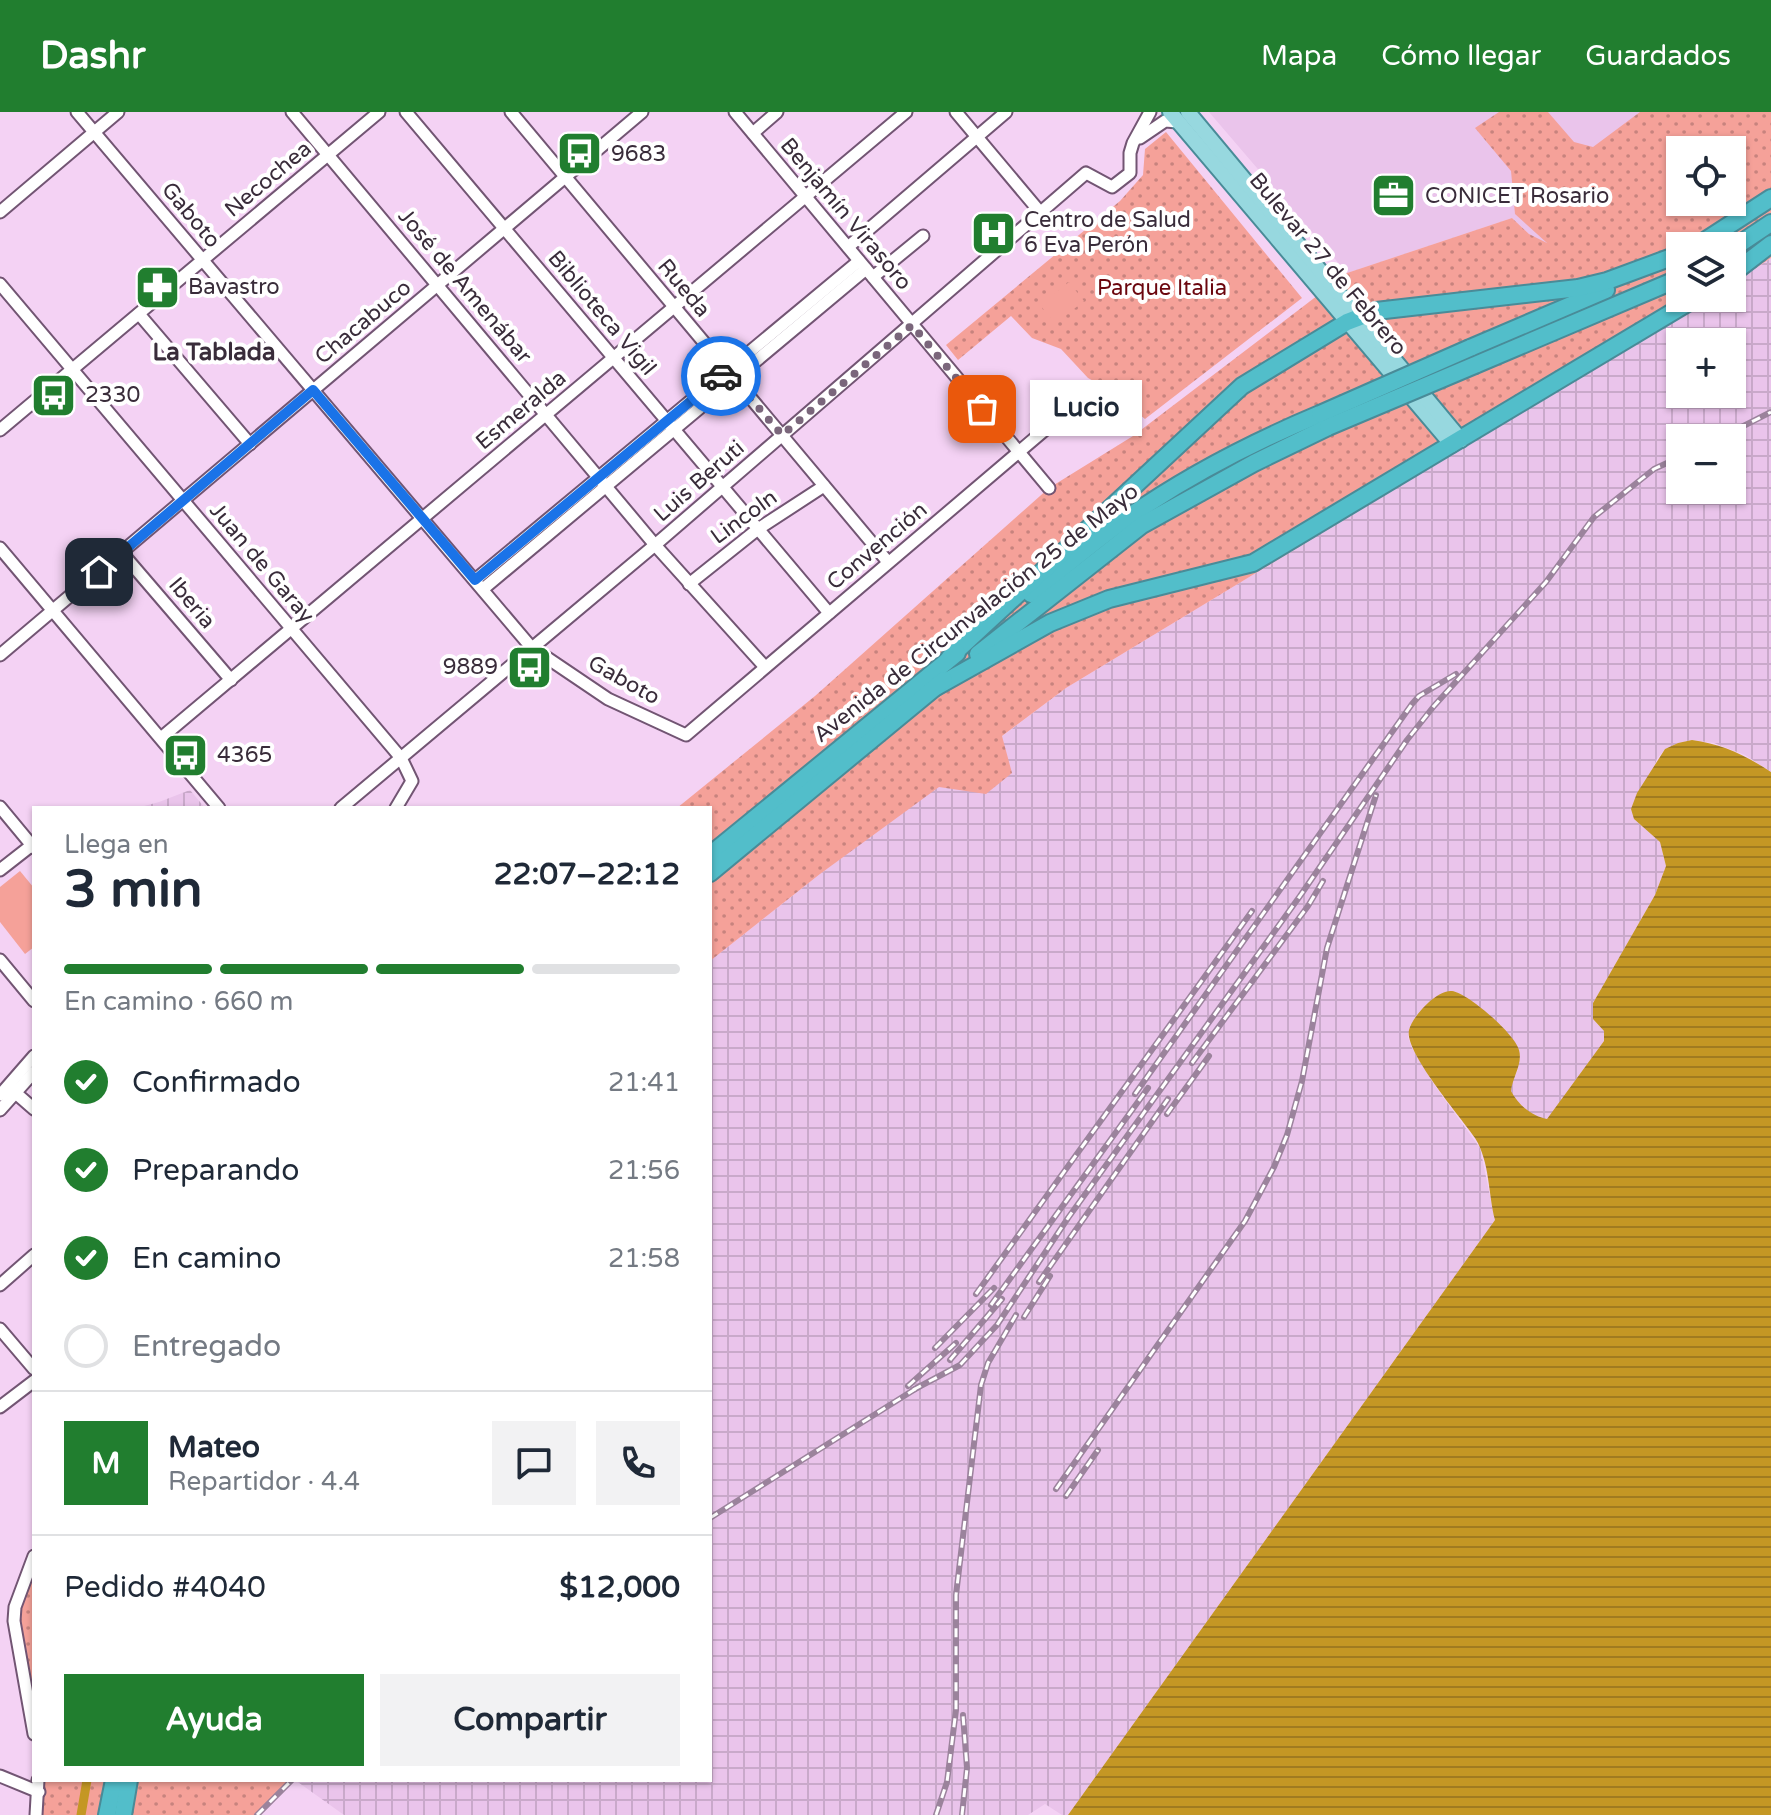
<!DOCTYPE html>
<html lang="es">
<meta charset="utf-8">
<style>
body{margin:0;font-family:"Varela Round",sans-serif;background:#f2f2f3;color:#1f2937;height:100vh;display:flex;flex-direction:column;font-size:30px;white-space:nowrap}
*{box-sizing:border-box;margin:0}
p{font-size:26px;color:#747a83}
.icon{flex:none;width:44px;height:44px;fill:none;stroke:currentColor;stroke-width:2;stroke-linecap:round;stroke-linejoin:round}
.map{position:relative;flex:1;overflow:hidden}
.panel{position:absolute;left:32px;top:694px;width:680px;height:976px;display:flex;flex-direction:column;background:#fff;border-radius:0px;box-shadow:0 2px 6px #0004}
.panel>*{flex:none}
.tools{position:absolute;left:1666px;top:24px;display:grid;gap:16px}
.tools a{display:grid;place-items:center;width:80px;height:80px;border-radius:0px;background:#fff;box-shadow:0 2px 6px #0004;font-size:40px}
.pin{position:absolute;display:grid;place-items:center;width:68px;height:68px;color:#fff;margin:-34px;border-radius:16px;box-shadow:0 4px 12px #0006}
.courier{position:absolute;display:grid;place-items:center;width:80px;height:80px;margin:-40px;border:6px solid #1a73e8;border-radius:50%;background:#fff;color:#222;box-shadow:0 2px 10px #0007}
.bubble{position:absolute;height:56px;border-radius:0px;background:#fff;box-shadow:0 2px 6px #0004;font-size:26px;font-weight:700;line-height:56px;text-align:center}
.headline em{font-style:normal;font-weight:700}
.headline div{display:flex;flex-direction:column-reverse}
.headline{display:flex;align-items:center;justify-content:space-between;height:136px;padding:0 32px}
h1{font-size:52px;font-weight:700;line-height:60px}
.bar{display:grid;grid-template-columns:repeat(4,1fr);gap:12px 8px;align-content:center;height:96px;padding:0 32px}
.bar i{height:10px;border-radius:6px;background:#e0e1e3}
.bar .on{background:#217e2f}
.bar p{grid-column:span 4}
.line{display:flex;align-items:center;gap:20px;padding:0 32px;border-top:2px solid #e0e1e3}
.line div{flex:1}
.round{display:grid;place-items:center;flex:none;width:84px;height:84px;border-radius:0px;background:#f2f2f3}
ol{padding:0 32px;list-style:none}
li{display:flex;align-items:center;gap:24px;height:88px}
li p{margin-inline-start:auto}
li .icon{padding:8px;border-radius:50%;background:#217e2f;color:#fff;stroke-width:4}
li:last-child{color:#747a83}
li i{width:44px;height:44px;border:4px solid #e0e1e3;border-radius:50%}
.cta{display:flex;gap:16px;margin-top:auto;padding:16px 32px}
.cta a{flex:1;height:92px;border-radius:0px;background:#217e2f;color:#fff;font-size:32px;font-weight:700;line-height:92px;text-align:center}
.cta a+a{background:#f2f2f3;color:#1f2937}
header{display:flex;align-items:center;gap:48px;box-sizing:border-box;height:112px;padding:0 40px;background:#217e2f;color:#fff}
header strong{font-size:38px}
nav{display:flex;gap:44px;margin-inline-start:auto;font-size:28px}
.map>svg:first-child{display:block}
.built{fill:#eac4eb}
.industrial{fill:url(#industrial-grid);fill-rule:evenodd}
.green{fill:url(#green-dots);fill-rule:evenodd}
.pitch{fill:#f5a199}
.water{fill:url(#water-rules)}
.lines{fill:none;stroke-linecap:round;stroke-linejoin:round}
.canal{stroke:#c49724;stroke-width:9}
.minor-casing{stroke:#725573;stroke-width:15}
.major-casing{stroke:#498b98;stroke-width:18}
.highway-casing{stroke:#498b98;stroke-width:20}
.minor{stroke:#fff;stroke-width:11}
.major{stroke:#97d8df;stroke-width:14}
.highway{stroke:#52beca;stroke-width:16}
.rail-casing{stroke:#9b839c;stroke-width:6}
.rail{stroke:#fff;stroke-width:3;stroke-dasharray:9;stroke-linecap:butt}
.highway-bridge-casing{stroke:#498b98;stroke-width:20;stroke-linecap:butt}
.highway-bridge{stroke:#52beca;stroke-width:16}
.done{stroke:#7a667b;stroke-width:8;stroke-dasharray:0 14.4}
.route{stroke:#1a73e8;stroke-width:10}
.labels{text-anchor:middle;dominant-baseline:central;stroke-width:8;stroke-linejoin:round;paint-order:stroke}
.poi-label{font-size:22px;fill:#392c3a;stroke:#fff;text-anchor:start}
.street-label{font-size:22px;fill:#392c3a;stroke:#fff}
.park-label{font-size:22px;fill:#6b060e;stroke:#fff}
.neighbourhood-label{font-size:24px;font-weight:bold;fill:#392c3a;stroke:#fff}
</style>
<header>
<strong>Dashr</strong>
<nav><a>Mapa</a><a>Cómo llegar</a><a>Guardados</a></nav>
</header>
<div class="map">
<svg width="1771" height="1703" viewBox="0 0 1771 1703">
<defs>
<pattern id="industrial-grid" width="8" height="8" patternUnits="userSpaceOnUse" patternTransform="scale(2)"><rect width="8" height="8" fill="#eac4eb"/><path d="M0 4h8M4 0v8" fill="none" stroke="#c9a9ca"/></pattern>
<pattern id="green-dots" width="8" height="8" patternUnits="userSpaceOnUse" patternTransform="scale(2)"><rect width="8" height="8" fill="#f5a199"/><path d="M2 2h.1M6 6h.1" fill="none" stroke="#c7837e" stroke-width="1.8" stroke-linecap="round"/></pattern>
<pattern id="water-rules" width="6" height="5" patternUnits="userSpaceOnUse" patternTransform="scale(2)"><rect width="6" height="5" fill="#c49724"/><path d="M0 2.5h6" fill="none" stroke="#a07b20"/></pattern>
</defs>
<rect width="100%" height="100%" fill="#f4d2f4"/>
<polygon class="built" points="1209,0 1771,0 1732,38 1680,38 1680,90 1551,134 1529,122 1512,106 1347,161"/>
<g class="industrial">
<path d="M1771 146V660L1745 643 1714 631 1692 628 1678 631 1665 637 1657 647 1634 707 1660 730 1666 754 1655 783 1593 891V907L1604 919V929L1547 1008 1530 1001 1515 987 1511 979V971L1518 958 1481 896 1453 879 1419 900 1410 914 1408 925 1412 936 1435 974 1480 1036 1495 1108 1068 1703H1062L1045 1692 1028 1703H344L295 1668H710V849L820 762 1066 576 1710 186H1732V172ZM1680 230H1732V282H1680ZM1680 326H1732V378H1680Z"/>
<polygon points="190,678 205,696 137,696 159,690"/>
</g>
<g class="green">
<path d="M1499 0H1548L1574 30 1593 35 1640 0H1771V146L1732 172V134H1680V186H1710L1066 576 1002 624 1012 661 986 682 939 675 820 762 710 849V696H677L815 584 1049 376 1133 324 1347 161 1512 106 1529 122 1547 131 1515 102 1511 59 1475 16ZM1680 38H1732V90H1680Z"/>
<polygon points="1166,20 1302,186 1145,307 1106,276 1088,266 1061,237 1032,226 1011,204 958,248 946,233 1120,89 1143,63 1145,37"/>
<polygon points="34,1444 34,1622 15,1495"/>
<polygon points="38,1668 292,1668 257,1703 36,1703"/>
</g>
<g class="pitch">
<polygon points="1069,170 1084,189 1055,212 1040,193"/>
<polygon points="20,759 34,776 34,835 25,842 0,810 0,775"/>
</g>
<path class="water" d="M1692 628C1722 632 1745 643 1771 660V1703H1068L1495 1108C1488 1081 1490 1050 1475 1026 1461 1005 1404 940 1409 918 1412 905 1437 877 1452 879 1468 881 1515 922 1519 938 1523 952 1512 966 1511 979 1518 993 1532 1004 1547 1007L1604 929V919L1593 907V891L1655 783 1666 754 1660 730 1634 707 1631 697 1637 681 1665 637 1678 631Z"/>
<g class="lines">
<polyline class="canal" points="81,1703 87,1668"/>
<defs>
<g id="minor">
<polyline points="77,0 531,535 608,587 686,623 1094,276"/>
<polyline points="292,0 655,433 765,555"/>
<polyline points="406,0 829,501"/>
<polyline points="511,0 888,450"/>
<polyline points="735,0 1049,376"/>
<polyline points="956,0 1040,100"/>
<polyline points="753,21 777,0"/>
<polyline points="1140,26 1165,9 1178,10"/>
<polyline points="0,100 118,0"/>
<polyline points="848,135 1006,0"/>
<polyline points="873,165 923,124"/>
<polyline points="0,172 401,646 412,669 396,696"/>
<polyline points="139,202 250,332"/>
<polyline points="0,318 379,0"/>
<polyline points="0,436 219,696"/>
<polyline points="122,441 231,568"/>
<polyline points="475,468 859,149"/>
<polyline points="689,472 758,417 824,374"/>
<polyline points="483,477 866,157"/>
<polyline points="0,543 642,0"/>
<polyline points="161,626 906,0"/>
<polyline points="0,695 34,736"/>
<polyline points="341,696 655,433 1086,61 1112,75 1130,61 1130,41 1133,31 1150,0"/>
<polyline points="0,758 32,733"/>
<polyline points="0,848 34,889"/>
<polyline points="11,977 34,997"/>
<polyline points="0,983 34,944"/>
<polyline points="0,998 34,960"/>
<polyline points="0,1173 34,1143"/>
<polyline points="0,1217 34,1257"/>
<polyline points="0,1295 34,1269"/>
<polyline points="34,1444 15,1495 14,1509 34,1622"/>
<polyline points="0,1664 39,1680"/>
<polyline points="36,1703 38,1668"/>
</g>
<g id="major">
<polyline points="1170,0 1452,333"/>
<polyline points="1188,0 1461,328"/>
</g>
<g id="highway">
<polyline points="1697,134 1771,86"/>
<polyline points="1732,137 1771,111"/>
<polyline points="1732,162 1771,132"/>
<polyline points="1470,236 1606,178"/>
<polyline points="1475,253 1680,166"/>
<path d="M1031 482C1063 456 1094 429 1127 406 1187 364 1253 330 1320 302"/>
<polyline points="978,542 1142,413 1254,351 1328,315"/>
<polyline points="949,546 1242,274 1347,210 1376,199 1578,176 1607,169 1680,142"/>
<polyline points="936,575 1050,511 1109,487 1253,451 1696,186"/>
<polyline points="710,743 957,541"/>
<polyline points="710,761 944,568"/>
<polyline points="107,1703 114,1668"/>
<polyline points="123,1703 129,1668"/>
</g>
</defs>
<use href="#minor" class="minor-casing"/>
<use href="#major" class="major-casing"/>
<use href="#highway" class="highway-casing"/>
<use href="#minor" class="minor"/>
<use href="#major" class="major"/>
<use href="#highway" class="highway"/>
<defs>
<g id="rail">
<polyline points="1720,326 1771,300"/>
<polyline points="1192,951 1308,794 1323,769"/>
<polyline points="1135,982 1412,592 1419,584 1456,562"/>
<polyline points="1167,1002 1209,944"/>
<polyline points="1039,1170 1168,987"/>
<polyline points="976,1182 1252,799"/>
<polyline points="991,1193 1148,976"/>
<polyline points="1024,1205 1050,1164"/>
<polyline points="935,1236 994,1176"/>
<polyline points="950,1248 1002,1187"/>
<polyline points="908,1274 956,1231"/>
<polyline points="913,1278 960,1253 997,1213 1068,1106 1300,784 1407,628 1434,594 1546,470 1594,405 1654,357 1680,345"/>
<polyline points="1056,1377 1245,1109 1274,1055 1287,1023 1302,969 1327,836 1376,683"/>
<polyline points="1066,1384 1098,1338"/>
<polyline points="710,1406 920,1274"/>
<polyline points="257,1703 292,1668"/>
<polyline points="936,1703 947,1670 956,1598 956,1483 981,1273 988,1251 1016,1203"/>
<polyline points="962,1703 967,1656 963,1603"/>
</g>
</defs>
<use href="#rail" class="rail-casing"/>
<use href="#rail" class="rail"/>
<defs>
<g id="highway-bridge">
<polyline points="1320,302 1470,236"/>
<polyline points="1328,315 1475,253"/>
</g>
</defs>
<use href="#highway-bridge" class="highway-bridge-casing"/>
<use href="#highway-bridge" class="highway-bridge"/>
</g>
<g class="lines">
<polyline class="done" points="721,264 727,259 782,323 912,213 982,297"/>
<polyline class="route" points="99,460 313,278 475,468 721,264"/>
</g>
<defs>
<symbol id="bus-square" viewBox="-11 -11 22 22"><rect x="-9" y="-9" width="18" height="18" rx="4" fill="#217e2f" stroke="#fff"/><path d="M-5-6H5V4H4V6H2V4H-2V6H-4V4H-5ZM-3.5-4V0h7V-4ZM-3.5 1.2v1.5H-2V1.2ZM2 1.2v1.5H3.5V1.2Z" fill="#fff"/></symbol>
<symbol id="office-square" viewBox="-11 -11 22 22"><rect x="-9" y="-9" width="18" height="18" rx="4" fill="#217e2f" stroke="#fff"/><path d="M-6-3h4V-5.5h4V-3h4V5H-6ZM-1-4.5V-3h2v-1.5ZM-6 0V1H6V0Z" fill="#fff"/></symbol>
<symbol id="hospital-square" viewBox="-11 -11 22 22"><rect x="-9" y="-9" width="18" height="18" rx="4" fill="#217e2f" stroke="#fff"/><path d="M-5-5h3v3.5h4V-5h3V5h-3V1.5h-4V5h-3Z" fill="#fff"/></symbol>
<symbol id="pharmacy-square" viewBox="-11 -11 22 22"><rect x="-9" y="-9" width="18" height="18" rx="4" fill="#217e2f" stroke="#fff"/><path d="M-2-6h4v4h4v4h-4v4h-4v-4h-4v-4h4Z" fill="#fff"/></symbol>
</defs>
<g fill-rule="evenodd">
<use href="#bus-square" x="554" y="16" width="51" height="51"/>
<use href="#office-square" x="1368" y="58" width="51" height="51"/>
<use href="#hospital-square" x="968" y="96" width="51" height="51"/>
<use href="#pharmacy-square" x="132" y="150" width="51" height="51"/>
<use href="#bus-square" x="28" y="258" width="51" height="51"/>
<use href="#bus-square" x="504" y="530" width="51" height="51"/>
<use href="#bus-square" x="160" y="618" width="51" height="51"/>
</g>
<g class="labels">
<g class="poi-label">
<text x="611" y="42">9683</text>
<text x="1425" y="84">CONICET Rosario</text>
<text x="1024" y="108">Centro de Salud<tspan x="1024" dy="25">6 Eva Perón</tspan></text>
<text x="188" y="175">Bavastro</text>
<text x="85" y="283">2330</text>
<text x="498" y="555" text-anchor="end">9889</text>
<text x="217" y="643">4365</text>
</g>
<g class="street-label">
<text transform="translate(268 67) rotate(-40)">Necochea</text>
<text transform="translate(846 102) rotate(50)">Benjamín Virasoro</text>
<text transform="translate(191 103) rotate(50)">Gaboto</text>
<text transform="translate(1328 152) rotate(50)">Bulevar 27 de Febrero</text>
<text transform="translate(465 174) rotate(50)">José de Amenábar</text>
<text transform="translate(684 176) rotate(50)">Rueda</text>
<text transform="translate(602 201) rotate(50)">Biblioteca Vigil</text>
<text transform="translate(363 210) rotate(-40)">Chacabuco</text>
<text transform="translate(521 298) rotate(-40)">Esmeralda</text>
<text transform="translate(699 369) rotate(-41)">Luis Beruti</text>
<text transform="translate(744 405) rotate(-36)">Lincoln</text>
<text transform="translate(877 434) rotate(-40)">Convención</text>
<text transform="translate(262 451) rotate(50)">Juan de Garay</text>
<text transform="translate(192 491) rotate(50)">Iberia</text>
<text transform="translate(976 501) rotate(-38)">Avenida de Circunvalación 25 de Mayo</text>
<text transform="translate(624 568) rotate(29)">Gaboto</text>
</g>
<g class="park-label">
<text x="1162" y="176">Parque Italia</text>
</g>
<g class="neighbourhood-label">
<text x="214" y="240">La Tablada</text>
</g>
</g>
</svg>
<div class="tools">
<a><svg class="icon" aria-label="locate" viewBox="0 0 24 24"><circle cx="12" cy="12" r="6"/><path d="M12 2v4M12 18v4M2 12h4M18 12h4"/></svg></a>
<a><svg class="icon" aria-label="layers" viewBox="0 0 24 24"><path d="M12 4l9 5-9 5-9-5zM3 14l9 5 9-5"/></svg></a>
<a>+</a>
<a>−</a>
</div>
<div class="pin" style="left:982px;top:297px;background:#ea580c"><svg class="icon" aria-label="bag" viewBox="0 0 24 24"><path d="M5 8h14l-1 12H6zM9 8a3 3 0 0 1 6 0"/></svg></div>
<div class="pin" style="left:99px;top:460px;background:#1f2937"><svg class="icon" aria-label="home" viewBox="0 0 24 24"><path d="M3 11l9-7 9 7M6 9v11h12V9"/></svg></div>
<div class="courier" style="left:721px;top:264px"><svg class="icon" aria-label="car" viewBox="0 0 24 24"><path d="M5 17H2v-5l4-1 3-4h7l3 4 3 1v5h-3M9 17h6M6 11h13"/><circle cx="7" cy="17" r="2"/><circle cx="17" cy="17" r="2"/></svg></div>
<div class="bubble" style="left:1030px;top:268px;width:112px">Lucio</div>
<section class="panel">
<div class="headline"><div><h1>3 min</h1><p>Llega en</p></div><em>22:07–22:12</em></div>
<div class="bar"><i class="on"></i><i class="on"></i><i class="on"></i><i></i><p>En camino · 660 m</p></div>
<ol>
<li><svg class="icon" aria-label="check" viewBox="0 0 24 24"><path d="M5 12l5 5 9-10"/></svg>Confirmado<p>21:41</p></li>
<li><svg class="icon" aria-label="check" viewBox="0 0 24 24"><path d="M5 12l5 5 9-10"/></svg>Preparando<p>21:56</p></li>
<li><svg class="icon" aria-label="check" viewBox="0 0 24 24"><path d="M5 12l5 5 9-10"/></svg>En camino<p>21:58</p></li>
<li><i></i>Entregado</li>
</ol>
<div class="line" style="height:144px"><b class="round" style="background:#217e2f;color:#fff">M</b><div><b>Mateo</b><p>Repartidor · 4.4</p></div><a class="round"><svg class="icon" aria-label="chat" viewBox="0 0 24 24"><path d="M4 5h16v11H9l-5 4z"/></svg></a><a class="round"><svg class="icon" aria-label="phone" viewBox="0 0 24 24"><path d="M5 4h4l2 5-3 2q2 4 5 5l2-3 5 2v4C11 20 4 13 5 4z"/></svg></a></div>
<div class="line" style="height:104px"><div>Pedido #4040</div><b>$12,000</b></div>
<div class="cta"><a>Ayuda</a><a>Compartir</a></div>
</section>
</div>
